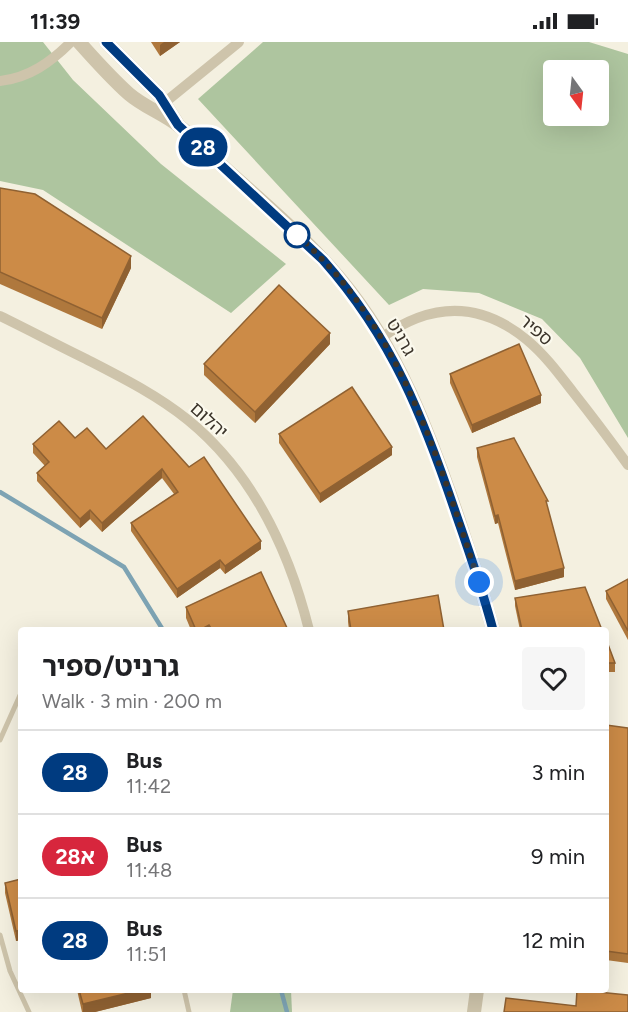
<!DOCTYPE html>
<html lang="en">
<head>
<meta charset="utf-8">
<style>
  :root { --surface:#fff; --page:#f6f6f6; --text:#202124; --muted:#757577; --line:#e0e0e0 }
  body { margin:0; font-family:Figtree,"Noto Sans Hebrew",sans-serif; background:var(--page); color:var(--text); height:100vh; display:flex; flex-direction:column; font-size:22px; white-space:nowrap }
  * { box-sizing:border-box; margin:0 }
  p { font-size:20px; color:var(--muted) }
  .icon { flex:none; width:33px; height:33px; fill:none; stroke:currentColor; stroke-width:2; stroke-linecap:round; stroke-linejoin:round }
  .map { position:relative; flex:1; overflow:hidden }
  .drawer { position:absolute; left:18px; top:585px; width:591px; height:366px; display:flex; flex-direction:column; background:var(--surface); border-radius:6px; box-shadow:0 6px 24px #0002 }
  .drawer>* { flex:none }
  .badge { padding:0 12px; border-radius:20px; font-size:21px; line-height:39px }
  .needle { width:39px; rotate:165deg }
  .fabs { position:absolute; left:543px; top:18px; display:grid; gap:12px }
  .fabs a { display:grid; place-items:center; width:66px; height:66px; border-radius:6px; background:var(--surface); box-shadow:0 6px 24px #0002; font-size:30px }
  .you { position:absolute; width:30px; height:30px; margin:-15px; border:4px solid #fff; border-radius:50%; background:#1a73e8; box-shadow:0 0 0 9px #1a73e833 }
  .map>.badge { position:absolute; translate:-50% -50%; box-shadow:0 0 0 3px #fff }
  .round { display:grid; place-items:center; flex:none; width:63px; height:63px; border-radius:6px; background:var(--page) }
  .headline { display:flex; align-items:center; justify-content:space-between; height:102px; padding:0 24px }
  h1 { font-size:28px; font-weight:700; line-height:45px }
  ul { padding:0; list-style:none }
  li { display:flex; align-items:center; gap:18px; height:84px; padding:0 24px; border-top:2px solid var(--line) }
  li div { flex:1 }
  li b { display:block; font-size:22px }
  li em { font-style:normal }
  li .badge { min-width:66px; font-weight:700; text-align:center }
  .status { display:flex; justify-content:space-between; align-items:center; height:42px; padding:0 30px; background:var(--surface); direction:ltr }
  .status svg { height:16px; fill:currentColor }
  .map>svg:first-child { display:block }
</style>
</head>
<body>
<div class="status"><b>11:39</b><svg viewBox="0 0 49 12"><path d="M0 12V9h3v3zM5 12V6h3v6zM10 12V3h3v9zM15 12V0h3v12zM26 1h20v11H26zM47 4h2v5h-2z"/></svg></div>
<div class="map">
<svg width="628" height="970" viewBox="0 0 628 970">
  <rect width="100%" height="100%" fill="#f4f0e0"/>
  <g fill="#aec59f" fill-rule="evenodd">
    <polygon points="0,0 43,0 73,38 161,122 286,222 231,271 43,148 0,139"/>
    <path d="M 263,0 L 589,0 L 628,12 L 628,396 L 580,316 L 542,277 L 479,251 L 423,247 L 389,263 L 198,57 ZM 598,28 L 598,74 L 554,74 L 554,28 Z"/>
    <polygon points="233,948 291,948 292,970 230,970"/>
  </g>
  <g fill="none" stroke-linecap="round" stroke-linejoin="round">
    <g stroke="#7da3b3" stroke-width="4.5">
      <polyline points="0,450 124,525 163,588"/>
      <polyline points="281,948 287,970"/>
    </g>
    <g stroke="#cec4ab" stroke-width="5">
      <polyline points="0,698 21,651"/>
      <polyline points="0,893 10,929 29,970"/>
      <polyline points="184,948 189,970"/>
    </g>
    <g stroke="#cec4ab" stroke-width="10">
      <path d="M 0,39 C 29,36 51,20 71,0"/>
      <polyline points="158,66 239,0"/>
      <path d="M 0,274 C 29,288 57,303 86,317 C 121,335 157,353 188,378 C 253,431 289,508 309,588"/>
      <path d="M 381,296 C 431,260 480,259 527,298 C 545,313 559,332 573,350 C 592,374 610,398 628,423"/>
    </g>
    <g stroke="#cec4ab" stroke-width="14">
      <path d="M 79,0 C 95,18 111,36 129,52 C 144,65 164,72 179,84 C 193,95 206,108 219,121 C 260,158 304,194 340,237 C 398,306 429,391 458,476 C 470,513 483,550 493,588"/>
      <polyline points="106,0 159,53 177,81"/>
      <polyline points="474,970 477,948"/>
    </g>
  </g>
  <g fill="#af783d">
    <polygon points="151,0 180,0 160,14"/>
    <polygon points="0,146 131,226 102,287 0,242"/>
    <polygon points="330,302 255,381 204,333 204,322"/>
    <polygon points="450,332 541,361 472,391 450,341"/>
    <polygon points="143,374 261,507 225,532 220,526 177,556 131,489 131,481 174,452 162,436 102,490 90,477 80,486 37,439 37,431 45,424 33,411 33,402 75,396 106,407"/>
    <polygon points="279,392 392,413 320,461 279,401"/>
    <polygon points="477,406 548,467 564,535 515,548 498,481 495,482 477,415"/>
    <polygon points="628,537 628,598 606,557 606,549"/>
    <polygon points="515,556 602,588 520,588 515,564"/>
    <polygon points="186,565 288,588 191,588 186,576"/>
    <polygon points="348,569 444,588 349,588 348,580"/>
    <polygon points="606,597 615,621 615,630 606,630"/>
    <polygon points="606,683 628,686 628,921 606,918"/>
    <polygon points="21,837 21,898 16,899 5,851 5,841"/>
    <polygon points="77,948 151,948 151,956 95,970 82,970"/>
  </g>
  <g fill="#8f6132">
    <polygon points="164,0 180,0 160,14 160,3"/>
    <polygon points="131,214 131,226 102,287 102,276"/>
    <polygon points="330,291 330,302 255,381 255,370"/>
    <polygon points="541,353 541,361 472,391 472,383"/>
    <polygon points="392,405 392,413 320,461 320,452"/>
    <polygon points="162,427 162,436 102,490 102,481"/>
    <polygon points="90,468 90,477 80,486 80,477"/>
    <polygon points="498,473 498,481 495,482 495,474"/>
    <polygon points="261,499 261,507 225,532 225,524"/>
    <polygon points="220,518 220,526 177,556 177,547"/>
    <polygon points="564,526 564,535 515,548 515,539"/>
    <polygon points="209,583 209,588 200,588"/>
    <polygon points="21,888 21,898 16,899 16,889"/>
    <polygon points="141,948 151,948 151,956 95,970 83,970 83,962"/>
  </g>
  <g fill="#cc8b47" stroke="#8f6132" stroke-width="1.5">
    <polygon points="0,146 35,152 131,214 102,276 0,230"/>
    <polygon points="279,243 330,291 255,370 204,322"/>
    <polygon points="519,302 541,353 472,383 450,332"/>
    <polygon points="352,345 392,405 320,452 279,392"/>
    <polygon points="143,374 189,425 204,415 261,499 225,524 220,518 177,547 131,481 178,450 162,427 102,481 90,468 80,477 37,431 49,420 33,402 59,379 75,396 87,386 106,407"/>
    <polygon points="514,396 548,459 546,459 564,526 515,539 498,473 495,474 477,406"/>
    <polygon points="261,530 288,588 212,588 209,583 200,588 196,588 186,565"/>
    <polygon points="628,537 628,589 606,549"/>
    <polygon points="585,545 602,588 522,588 515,556"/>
    <polygon points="438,553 444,588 351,588 348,569"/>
    <polygon points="606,597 615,621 606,621"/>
    <polygon points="606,683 628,686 628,912 606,909"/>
    <polygon points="21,837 21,888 16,889 5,841"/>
    <polygon points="79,948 141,948 83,962"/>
    <polygon points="577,948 628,953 628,970 504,970 506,956 576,964"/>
  </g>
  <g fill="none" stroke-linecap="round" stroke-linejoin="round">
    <g stroke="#fff" stroke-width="14">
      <path id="line" d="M 106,0 L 159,53 L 178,83 L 323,218 C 393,297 424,377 457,475 C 470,512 483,550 493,588"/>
    </g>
    <use href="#line" stroke="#003b80" stroke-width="9"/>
    <path stroke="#3b342a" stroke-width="6" stroke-dasharray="0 10.8" d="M 297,193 L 290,186 C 308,203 325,219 341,238 C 413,326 444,435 479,540"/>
  </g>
  <circle fill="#fff" stroke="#003b80" stroke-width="3" cx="297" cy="193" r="12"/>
  <g text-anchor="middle" stroke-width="4.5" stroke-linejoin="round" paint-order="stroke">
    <g font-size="18" fill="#3b342a" stroke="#fbf9ed">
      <text transform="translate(536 288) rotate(40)" y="6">ספיר</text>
      <text transform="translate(401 295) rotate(60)" y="6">גרניט</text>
      <text transform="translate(209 378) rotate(42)" y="6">יהלום</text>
    </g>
  </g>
</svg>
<div class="fabs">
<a><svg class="needle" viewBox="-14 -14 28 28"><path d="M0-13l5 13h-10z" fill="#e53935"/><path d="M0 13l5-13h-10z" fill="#757577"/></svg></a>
</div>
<div class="you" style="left:479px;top:540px"></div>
<b class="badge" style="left:203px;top:105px;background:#003b80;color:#fff">28</b>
<section class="drawer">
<div class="headline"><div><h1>גרניט/ספיר</h1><p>Walk · 3 min · 200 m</p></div><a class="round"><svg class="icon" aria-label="heart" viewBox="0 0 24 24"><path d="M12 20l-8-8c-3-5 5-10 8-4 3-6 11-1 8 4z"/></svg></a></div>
<ul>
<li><span class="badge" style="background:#003b80;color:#fff">28</span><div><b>Bus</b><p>11:42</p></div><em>3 min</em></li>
<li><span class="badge" style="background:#d7263d;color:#fff">28א</span><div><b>Bus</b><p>11:48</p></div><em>9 min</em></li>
<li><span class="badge" style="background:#003b80;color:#fff">28</span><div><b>Bus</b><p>11:51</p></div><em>12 min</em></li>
</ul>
</section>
</div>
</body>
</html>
